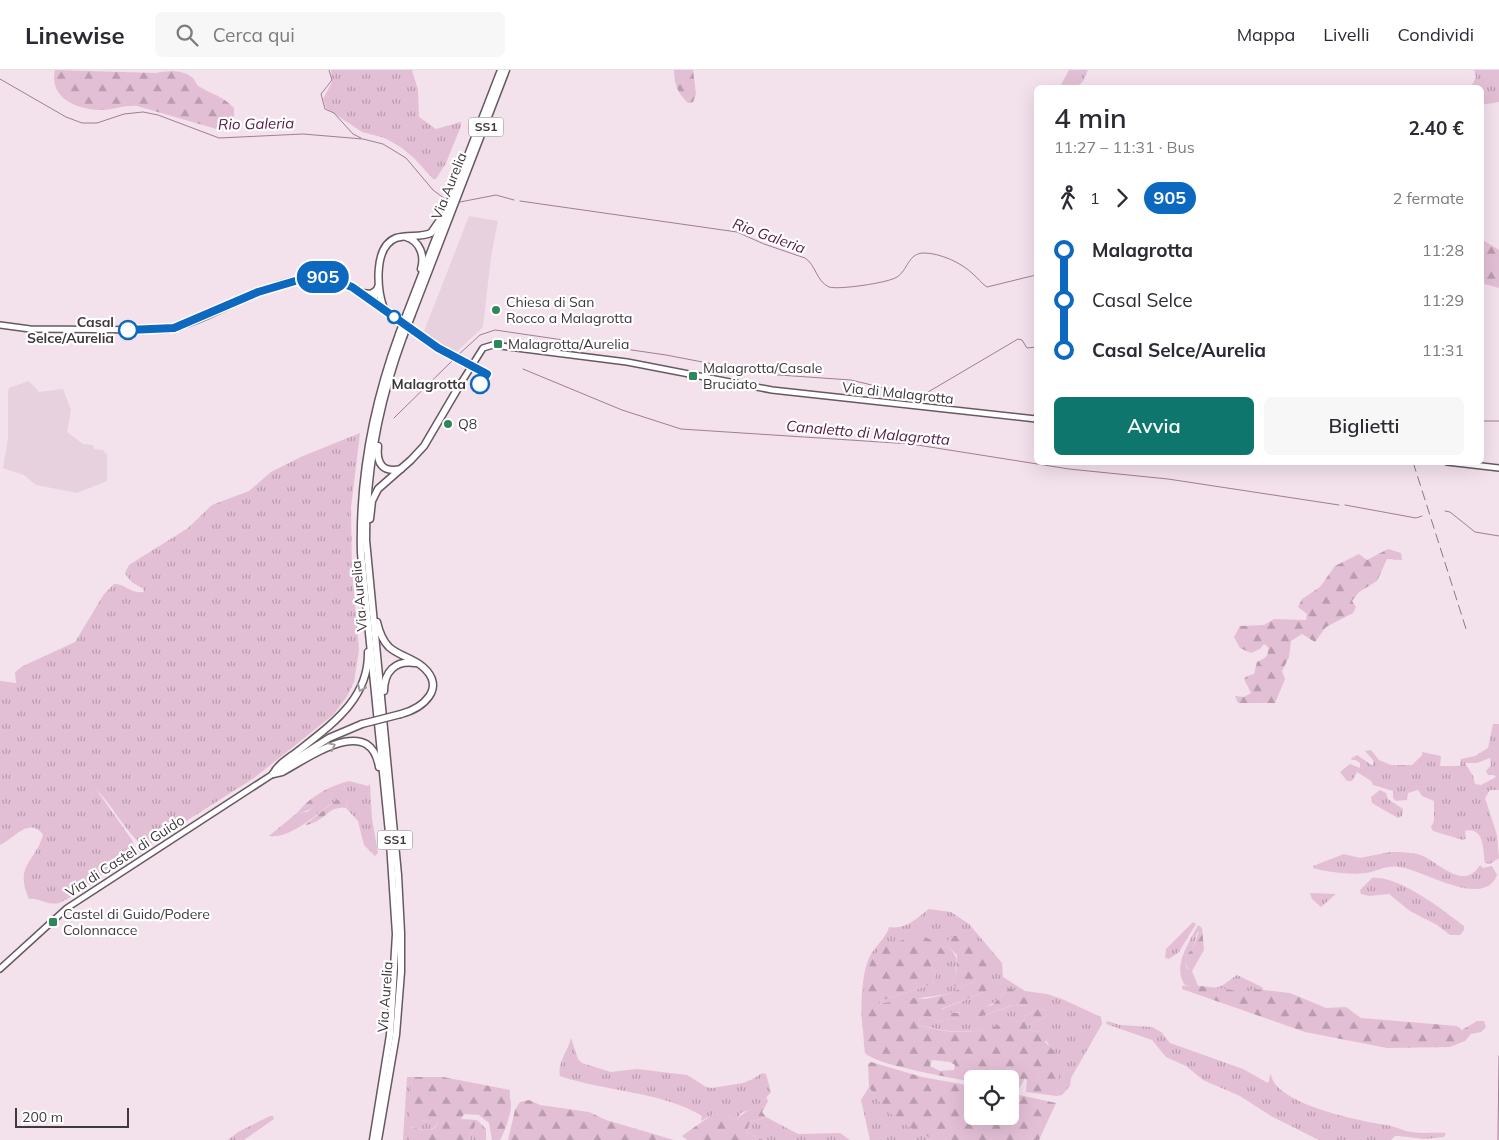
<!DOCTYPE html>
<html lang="it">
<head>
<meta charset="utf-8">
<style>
  :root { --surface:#fff; --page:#f7f7f7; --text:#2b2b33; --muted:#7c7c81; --line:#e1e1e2; --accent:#0f766e }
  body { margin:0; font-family:Mulish,sans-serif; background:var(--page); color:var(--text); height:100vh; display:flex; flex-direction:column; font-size:19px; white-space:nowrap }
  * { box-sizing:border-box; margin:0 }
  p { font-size:16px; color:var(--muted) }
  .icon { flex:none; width:28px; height:28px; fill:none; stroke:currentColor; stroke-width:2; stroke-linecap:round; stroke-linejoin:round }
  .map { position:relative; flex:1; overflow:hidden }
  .details { position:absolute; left:1034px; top:15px; width:450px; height:380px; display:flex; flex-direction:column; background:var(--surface); border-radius:8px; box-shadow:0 5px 20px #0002 }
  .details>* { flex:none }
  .badge { padding:0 10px; border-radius:16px; font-size:18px; line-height:32px }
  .tools { position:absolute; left:964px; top:1000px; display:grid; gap:10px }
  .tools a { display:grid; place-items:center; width:55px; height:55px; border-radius:8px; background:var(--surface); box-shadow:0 5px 20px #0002; font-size:25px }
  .scale { position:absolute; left:15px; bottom:12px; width:114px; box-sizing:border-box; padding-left:5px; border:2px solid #3f383c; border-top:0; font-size:14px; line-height:18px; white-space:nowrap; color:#3f383c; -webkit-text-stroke:4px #fff; paint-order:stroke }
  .map>.badge { position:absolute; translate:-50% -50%; box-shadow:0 0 0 2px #fff }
  .legs { display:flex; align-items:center; gap:8px; height:55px; padding:0 20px; font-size:16px }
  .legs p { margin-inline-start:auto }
  .overview { display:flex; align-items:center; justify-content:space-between; height:85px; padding:0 20px }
  h1 { font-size:28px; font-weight:600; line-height:38px }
  .cta { display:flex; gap:10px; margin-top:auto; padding:10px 20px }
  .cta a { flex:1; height:58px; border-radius:8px; background:var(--accent); color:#fff; font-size:20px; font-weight:600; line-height:58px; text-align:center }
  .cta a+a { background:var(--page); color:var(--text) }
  ul { padding:0 20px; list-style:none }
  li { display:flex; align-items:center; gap:18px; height:50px; font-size:19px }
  li i { display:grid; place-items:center; width:8px; height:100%; margin:0 6px; background:currentColor }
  li i::after { content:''; width:12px; height:12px; margin:-6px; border:4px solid; border-radius:50%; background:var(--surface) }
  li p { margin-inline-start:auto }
  li:first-child i { background:linear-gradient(#0000 50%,currentColor 0) }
  li:last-child i { background:linear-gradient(currentColor 50%,#0000 0) }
  header { display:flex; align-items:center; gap:30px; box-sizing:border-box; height:70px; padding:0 25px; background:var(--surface); border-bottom:1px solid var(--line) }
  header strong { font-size:24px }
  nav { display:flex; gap:28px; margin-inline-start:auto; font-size:18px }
  .search { width:350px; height:45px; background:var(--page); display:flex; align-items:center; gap:12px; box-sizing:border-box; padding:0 18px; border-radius:8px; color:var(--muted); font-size:19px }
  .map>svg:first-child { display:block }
</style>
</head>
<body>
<header>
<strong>Linewise</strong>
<div class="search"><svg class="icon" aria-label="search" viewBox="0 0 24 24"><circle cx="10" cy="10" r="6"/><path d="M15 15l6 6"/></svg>Cerca qui</div>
<nav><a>Mappa</a><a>Livelli</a><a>Condividi</a></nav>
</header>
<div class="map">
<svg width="1499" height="1070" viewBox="0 0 1499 1070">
  <defs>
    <pattern id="grass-tufts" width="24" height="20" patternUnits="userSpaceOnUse" patternTransform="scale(1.25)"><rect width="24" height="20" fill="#e3bfd5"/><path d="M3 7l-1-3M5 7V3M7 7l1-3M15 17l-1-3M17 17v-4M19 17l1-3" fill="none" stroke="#b99cae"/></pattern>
    <pattern id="forest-firs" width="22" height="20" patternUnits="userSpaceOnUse" patternTransform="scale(1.25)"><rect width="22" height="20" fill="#e3bfd5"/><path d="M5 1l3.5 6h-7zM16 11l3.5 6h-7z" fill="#b99cae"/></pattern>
  </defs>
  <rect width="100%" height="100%" fill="#f3e1ec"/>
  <g fill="#e8d1df">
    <polygon points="469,146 498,151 491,187 483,257 454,284 423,264"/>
    <polygon points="29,311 39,322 63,319 71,340 67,362 83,374 93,375 94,379 103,380 107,385 107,411 77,423 36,415 24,405 3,398 8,369 8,322 9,318"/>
  </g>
  <g fill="url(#grass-tufts)" fill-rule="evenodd">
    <polygon points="331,0 412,0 418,20 419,47 436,59 461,52 461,56 446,93 436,109 433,109 415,89 402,78 385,68 362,62 326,38 323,29 332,12"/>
    <polygon points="1069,0 1088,0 1083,11 1077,17 1060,17"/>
    <polygon points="1474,0 1499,0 1499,32 1481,35 1481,18 1471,17 1476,7"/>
    <path d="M 360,363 L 351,438 L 352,500 L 359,580 L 354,612 L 346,628 L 333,645 L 254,708 L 147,776 L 143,776 C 124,760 113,736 96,719 L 132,770 L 135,778 L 133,782 C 121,791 70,830 59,833 C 47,836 39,827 29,829 C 14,795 35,793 43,765 C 30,745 11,771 0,775 L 0,611 L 16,613 L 15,602 L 23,596 L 75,572 L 104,524 L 114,514 C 126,514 131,524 144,522 L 143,518 C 135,515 129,511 125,503 L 129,495 L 188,458 L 212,435 L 249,421 L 271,402 L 303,386 Z"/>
    <path d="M 1493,654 L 1499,654 L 1499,720 L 1490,720 L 1485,728 L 1497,765 L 1499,788 L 1490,794 L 1485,793 C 1483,782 1485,756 1465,761 L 1466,768 L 1463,770 L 1433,761 L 1431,757 L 1434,751 L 1434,731 L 1422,726 L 1418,720 L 1408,723 L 1407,730 L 1396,731 L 1393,728 L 1393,721 L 1373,715 L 1371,711 L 1357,702 L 1352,711 L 1347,711 L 1340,702 L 1350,694 L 1360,698 L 1360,693 L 1356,690 L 1351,690 L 1352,688 L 1357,685 L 1373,696 L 1373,690 L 1365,681 L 1371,680 L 1379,690 L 1391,695 L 1412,695 L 1422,685 L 1422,682 L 1441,686 L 1440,696 L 1460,696 L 1461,689 L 1475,686 L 1488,678 ZM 1490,688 L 1491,695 L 1486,701 L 1488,705 L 1494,705 L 1496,707 L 1481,715 L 1475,714 L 1473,706 L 1465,693 L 1477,693 Z"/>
    <path d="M 349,711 L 368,716 L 370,714 L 372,749 L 378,783 L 375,786 L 364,775 L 358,751 L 346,738 L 348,731 L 335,731 C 317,743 292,769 269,766 L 297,743 L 307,742 L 331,723 L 344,719 L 345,717 L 342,713 Z"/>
    <polygon points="1380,720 1386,723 1388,729 1403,739 1402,746 1398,748 1372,733 1371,727"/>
    <path d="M 1390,782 C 1400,782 1416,782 1425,787 C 1442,796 1465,820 1480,795 L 1483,798 L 1492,796 L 1497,805 C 1484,840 1422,799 1399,797 C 1387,795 1378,801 1366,803 C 1350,805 1328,802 1313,798 L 1313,796 L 1344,784 L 1360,788 Z"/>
    <path d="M 1372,808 C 1399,805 1444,841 1464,856 L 1464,860 L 1460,865 L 1450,865 L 1437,855 L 1410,841 L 1389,824 L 1369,826 L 1361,824 L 1360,820 Z"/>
    <polygon points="1310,823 1336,824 1321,837 1312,829"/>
    <path d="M 929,839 L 951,842 L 969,854 L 1002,893 L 1003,907 L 1025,921 L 1047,924 L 1062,929 L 1101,947 L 1102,954 L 1071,1008 L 1070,1016 L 1062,1025 L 1057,1026 C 1059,1010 1056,997 1051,981 C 1048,971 1045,972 1043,959 L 1036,962 L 1030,960 L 1027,956 L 1047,946 L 1045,940 L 1038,939 L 1025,946 L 1023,952 C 1008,950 996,957 981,960 C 958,964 940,960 918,955 L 919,950 L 924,946 L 939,951 L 957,948 L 976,948 L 1014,935 L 1028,936 L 1028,929 L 1004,923 C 989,942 964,943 941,943 L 940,940 L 987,921 L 977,910 L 949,924 L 877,934 L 880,931 L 932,914 L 936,905 L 929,891 L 937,873 L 865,930 L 863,961 C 860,941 861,903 870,886 C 875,876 887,867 889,857 C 906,860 917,848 929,839 ZM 957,865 L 974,882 L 950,914 L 956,905 C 954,889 962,890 947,876 Z"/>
    <polygon points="1193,852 1196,854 1179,882 1169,889 1165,888 1166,879"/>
    <path d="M 1198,855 L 1202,858 L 1197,863 L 1193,879 L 1187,884 L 1185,892 L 1187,899 L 1192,901 L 1198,916 L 1185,915 C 1172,896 1189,873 1198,855 Z"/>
    <polygon points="1237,905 1262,917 1264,921 1255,919 1243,924 1212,919 1223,915"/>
    <path d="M 1107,951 L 1120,955 L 1152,957 L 1161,962 L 1170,973 L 1243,999 L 1268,1013 L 1271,1004 C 1274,1034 1360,1051 1386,1055 C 1395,1056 1403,1061 1411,1062 C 1423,1064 1435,1062 1446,1063 L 1444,1067 L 1424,1069 L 1399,1066 L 1395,1066 L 1391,1070 L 1319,1070 L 1271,1046 L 1240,1026 L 1203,1010 L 1186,996 L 1166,987 L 1152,970 L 1106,954 Z"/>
    <path d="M 571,968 L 578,989 L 582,993 L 611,1002 L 637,999 L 687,1005 L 706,1017 L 712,1018 L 743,1013 L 753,1009 L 762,1003 L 766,1004 L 771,1022 L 759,1036 L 741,1043 L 736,1051 C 718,1038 720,1041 701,1051 L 702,1046 C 664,1022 603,1021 560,1006 C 557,993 568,981 571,968 Z"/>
    <path d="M 407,1007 L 412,1007 L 411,1022 L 423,1051 L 438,1052 C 433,1065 420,1058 410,1057 L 409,1070 L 403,1070 Z"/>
    <polygon points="869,1017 876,1028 935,1070 870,1070 861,1030"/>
    <polygon points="270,1046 273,1046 274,1049 244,1070 228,1070 238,1062"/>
    <polygon points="766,1047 798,1064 840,1063 850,1070 763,1070 746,1062 750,1052"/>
    <polygon points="477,1050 486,1059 486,1070 469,1070"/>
  </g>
  <g fill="url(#forest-firs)" fill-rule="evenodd">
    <path d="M 55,0 L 156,3 C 167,0 185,0 193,8 C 196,12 196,15 200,17 C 215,26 221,25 234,38 L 234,51 L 220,60 L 137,36 C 125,35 116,39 105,40 C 81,41 48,30 55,0 Z"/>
    <path d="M 674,0 L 693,0 L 696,24 L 693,32 L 688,33 C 678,24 674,14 674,0 Z"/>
    <polygon points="1481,169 1499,180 1499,218 1481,213"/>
    <path d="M 1388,479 L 1401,483 L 1402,490 L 1387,489 L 1377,511 L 1359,522 L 1352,531 L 1356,537 L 1353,543 L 1326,557 L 1315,572 L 1302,564 L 1291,571 L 1289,587 L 1282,601 L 1285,609 L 1275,633 L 1238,633 L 1235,626 L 1244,627 L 1251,623 L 1244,609 L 1247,606 L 1254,604 L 1257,592 C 1265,588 1269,587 1268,577 L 1264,574 L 1260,579 L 1251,583 L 1240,578 L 1234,567 L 1240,556 L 1264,555 L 1274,549 L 1306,550 L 1307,544 L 1298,537 L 1302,529 L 1320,517 L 1335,496 L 1359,484 L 1367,490 Z"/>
    <path d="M 342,713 L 345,717 L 344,719 C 325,725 314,742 297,743 C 309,728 324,719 342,713 Z"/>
    <path d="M 341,729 L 348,731 L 346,738 C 327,735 326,752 305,755 L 335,731 Z"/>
    <polygon points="1200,858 1202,858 1204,880 1192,901 1189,901 1185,892 1187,884 1193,879"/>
    <path d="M 919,864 L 937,873 L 945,883 L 942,890 L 933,886 L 929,891 L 936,905 L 932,914 L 880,931 L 878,934 L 914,928 L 925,929 L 949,924 L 977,910 L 987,908 L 992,916 L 987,921 L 941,939 L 941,942 L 958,943 L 992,935 L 1010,918 L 1019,922 L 1021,927 L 1033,928 L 1034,931 L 1028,936 L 1013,935 L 976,948 L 957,948 L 939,951 L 924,946 L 919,950 L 918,955 C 940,961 962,965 985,959 C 998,956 1009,950 1023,952 L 1025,946 L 1038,939 L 1045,940 L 1047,946 L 1027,956 L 1030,960 L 1036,962 L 1043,959 L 1049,959 L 1050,964 L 1045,972 L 1061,988 L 1057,1026 L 1026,1022 L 1027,1011 L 1025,1008 L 1019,1019 L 1011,1019 L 1010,1009 L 972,1009 L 972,1012 C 951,1007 878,996 865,983 C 862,959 858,893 882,878 C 893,872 908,869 919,864 ZM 932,990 L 950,992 L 955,995 L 954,1000 L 940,1001 L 930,996 Z"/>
    <path d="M 958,865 C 963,872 987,891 988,894 C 983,906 963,921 950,914 L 956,905 L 957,885 L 947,876 L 947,872 L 950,867 Z"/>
    <path d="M 1192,915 C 1205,917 1234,918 1243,924 L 1255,919 L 1290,923 L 1326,938 L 1346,937 L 1361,948 L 1457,956 L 1462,960 L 1477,951 L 1484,951 L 1486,957 L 1481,962 L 1471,964 L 1465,971 L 1450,977 L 1387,978 L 1305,962 L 1182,919 L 1182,916 Z"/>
    <polygon points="871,992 922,1007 972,1016 972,1046 1010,1046 1010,1023 1056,1033 1039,1070 935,1070 909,1057 893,1046 876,1028 869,1017 868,994"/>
    <path d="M 412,1007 L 443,1007 L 510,1020 C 509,1026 511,1030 511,1036 C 511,1043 505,1062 500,1070 L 492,1070 L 489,1053 L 479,1045 L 464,1044 L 461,1049 L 477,1050 L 469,1070 L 409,1070 L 409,1057 C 420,1058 433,1065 438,1053 L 409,1048 Z"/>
    <path d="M 766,1027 L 768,1031 L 762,1042 L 766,1047 L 750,1052 L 746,1062 L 763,1070 L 687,1070 L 682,1066 L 716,1042 L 723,1042 L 736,1051 C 744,1039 757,1039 766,1027 Z"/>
    <polygon points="529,1030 540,1035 589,1042 606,1050 674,1070 508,1070 515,1040 520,1032"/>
  </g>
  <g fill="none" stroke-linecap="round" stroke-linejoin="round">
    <g stroke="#a27d94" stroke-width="1">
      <polyline points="329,0 332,10 321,24 325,39 334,43 353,64 361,68"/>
      <polyline points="0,9 66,47 82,53 97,53 124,44 143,42 158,45 219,68 303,64 363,69 383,74 406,88 433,120 445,129"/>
      <path d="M 520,131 L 737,162 L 764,174 L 805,188 C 816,195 816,211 829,217 C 838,220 888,213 897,207 C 908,200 908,183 924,183 C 940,183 962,193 973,204 C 978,208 981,213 987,217 L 1036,205"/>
      <polyline points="460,132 496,125 514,130"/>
      <polyline points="457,286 480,265 495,260 666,285 765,304 851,310 917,326 923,325 1018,269 1022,270 1027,278 1036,277"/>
      <polyline points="523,299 622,340 681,359 911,374 1069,399 1168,409 1339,435"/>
      <polyline points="394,348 453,290"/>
      <polyline points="1481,351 1499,351"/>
      <polyline points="1345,435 1416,448 1422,446"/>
      <polyline points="1445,441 1450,442 1475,462 1499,466"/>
      <polyline points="1498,1070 1499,986"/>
    </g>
    <g stroke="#675962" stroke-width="8">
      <g id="secondary">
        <path d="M 0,255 L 30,259 L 165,260 C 224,250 291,184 352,217 L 438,278 L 472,295"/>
        <polyline points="461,313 483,278 493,275 627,292 772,320 1036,349"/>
        <polyline points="1447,392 1499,398"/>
        <polyline points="0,899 67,838 273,704"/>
      </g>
    </g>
    <g stroke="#675962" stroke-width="9">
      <g id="highway">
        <path d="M 406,167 C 420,171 425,186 421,199"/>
        <polyline points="362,223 371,224 377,220"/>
        <polyline points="373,231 378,217"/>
        <path d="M 384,239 C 377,220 373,177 396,168 C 408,164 420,168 431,163 L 440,150"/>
        <polyline points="407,243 501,0"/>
        <polyline points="412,244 506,0"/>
        <path d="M 378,376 C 376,394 383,403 401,399"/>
        <polyline points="370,449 372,431 378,419 411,390 424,376 461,313"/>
        <path d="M 377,552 C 379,561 382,570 389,577 C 399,586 413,588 423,597 C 447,618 423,638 401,644"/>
        <path d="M 384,621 C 384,602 395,590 415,593"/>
        <polyline points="282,698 329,668 362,654"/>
        <path d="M 273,704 C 278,694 289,688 298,681 C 332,654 369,629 368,582"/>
        <path d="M 273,704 L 282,702 C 307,689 370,642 379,697"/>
        <path d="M 373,1070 L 390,965 L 396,864 L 390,773 L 361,483 C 359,408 373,335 399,264"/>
        <path d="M 378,1070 L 396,965 L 401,902 L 401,863 L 398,805 L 366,470 C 366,401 379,332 403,267"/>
      </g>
    </g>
    <use href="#secondary" stroke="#fff" stroke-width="5"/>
    <use href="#highway" stroke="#fff" stroke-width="6"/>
    <polyline stroke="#877c82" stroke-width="1" stroke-dasharray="10 5" stroke-linecap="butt" points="1413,392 1467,562"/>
    <g stroke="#675962" stroke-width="9" stroke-linecap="butt">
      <g id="highway-bridge">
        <polyline points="399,264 407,243"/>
        <polyline points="403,267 412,244"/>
        <polyline points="362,654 401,644"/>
      </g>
    </g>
    <use href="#highway-bridge" stroke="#fff" stroke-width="6"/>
  </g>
  <defs><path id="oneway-chevron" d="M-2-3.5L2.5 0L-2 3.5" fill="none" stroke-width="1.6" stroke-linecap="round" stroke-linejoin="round" transform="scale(1.25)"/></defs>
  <g stroke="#9f9c9e">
    <use href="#oneway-chevron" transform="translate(361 618) rotate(115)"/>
    <use href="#oneway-chevron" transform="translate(332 676) rotate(-26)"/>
  </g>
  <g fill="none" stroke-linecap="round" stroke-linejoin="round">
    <g stroke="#fff" stroke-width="11">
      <polyline id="line-1" points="128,260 174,258 258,222 302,209 326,207 352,217 438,278 487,304 480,314"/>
    </g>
    <use href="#line-1" stroke="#0c69bf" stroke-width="8"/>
  </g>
  <g fill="#2e865b" stroke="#fff" stroke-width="2">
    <circle cx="496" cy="240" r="5"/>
    <rect x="493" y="269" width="10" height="10" rx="2.5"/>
    <rect x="688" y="301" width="10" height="10" rx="2.5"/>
    <circle cx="448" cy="354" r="5"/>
    <rect x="48" y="847" width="10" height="10" rx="2.5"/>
  </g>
  <g fill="#fff" stroke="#0c69bf" stroke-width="2.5">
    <circle cx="394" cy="247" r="6"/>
    <circle cx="128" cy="260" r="9"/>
    <circle cx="480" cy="314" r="9"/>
  </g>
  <g text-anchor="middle" stroke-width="4.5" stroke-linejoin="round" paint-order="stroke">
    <g fill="#fff" stroke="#797476" stroke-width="1">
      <rect x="468.5" y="47.5" width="35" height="19" rx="4"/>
      <rect x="377.5" y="760.5" width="35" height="19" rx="4"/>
    </g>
    <g font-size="12" font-weight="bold" fill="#3f383c">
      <text x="486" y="61">SS1</text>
      <text x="395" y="774">SS1</text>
    </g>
    <g font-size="14" fill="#3f383c" stroke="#fff">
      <text transform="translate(449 116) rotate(-68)" y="5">Via Aurelia</text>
      <text transform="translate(898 323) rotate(6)" y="5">Via di Malagrotta</text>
      <text transform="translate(359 526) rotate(-95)" y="5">Via Aurelia</text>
      <text transform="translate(125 786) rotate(-33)" y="5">Via di Castel di Guido</text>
      <text transform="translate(385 927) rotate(-86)" y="5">Via Aurelia</text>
    </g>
    <g font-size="14" fill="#3f383c" stroke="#fff" text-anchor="start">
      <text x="506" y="237">Chiesa di San<tspan x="506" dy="16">Rocco a Malagrotta</tspan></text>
      <text x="508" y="279">Malagrotta/Aurelia</text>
      <text x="703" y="303">Malagrotta/Casale<tspan x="703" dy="16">Bruciato</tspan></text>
      <text x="458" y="359">Q8</text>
      <text x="63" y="849">Castel di Guido/Podere<tspan x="63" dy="16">Colonnacce</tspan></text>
    </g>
    <g font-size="14" font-weight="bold" fill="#3f383c" stroke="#fff" text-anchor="end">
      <text x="114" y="257">Casal<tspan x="114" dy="16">Selce/Aurelia</tspan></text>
      <text x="466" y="319">Malagrotta</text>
    </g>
    <g font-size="15" font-style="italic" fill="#541944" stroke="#fff">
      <text transform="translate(256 54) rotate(-1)" y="5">Rio Galeria</text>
      <text transform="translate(769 166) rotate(20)" y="5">Rio Galeria</text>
      <text transform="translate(868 363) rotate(5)" y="5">Canaletto di Malagrotta</text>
    </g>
  </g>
</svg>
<div class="tools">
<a><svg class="icon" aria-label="locate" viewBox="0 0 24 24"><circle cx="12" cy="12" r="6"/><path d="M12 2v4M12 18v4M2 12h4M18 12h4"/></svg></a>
</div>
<div class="scale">200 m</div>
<b class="badge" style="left:323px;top:207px;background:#0c69bf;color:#fff">905</b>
<section class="details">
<div class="overview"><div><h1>4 min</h1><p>11:27 – 11:31 · Bus</p></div><b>2.40 €</b></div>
<div class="legs"><svg class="icon" aria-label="walk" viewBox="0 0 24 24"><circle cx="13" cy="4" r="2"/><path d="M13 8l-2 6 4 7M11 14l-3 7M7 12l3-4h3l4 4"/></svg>1<svg class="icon" aria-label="forward" viewBox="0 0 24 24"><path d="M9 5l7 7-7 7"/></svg><b class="badge" style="background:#0c69bf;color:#fff">905</b><p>2 fermate</p></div>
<ul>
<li><i style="color:#0c69bf"></i><b>Malagrotta</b><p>11:28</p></li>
<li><i style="color:#0c69bf"></i><span>Casal Selce</span><p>11:29</p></li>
<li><i style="color:#0c69bf"></i><b>Casal Selce/Aurelia</b><p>11:31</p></li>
</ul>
<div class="cta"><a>Avvia</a><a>Biglietti</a></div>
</section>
</div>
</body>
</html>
